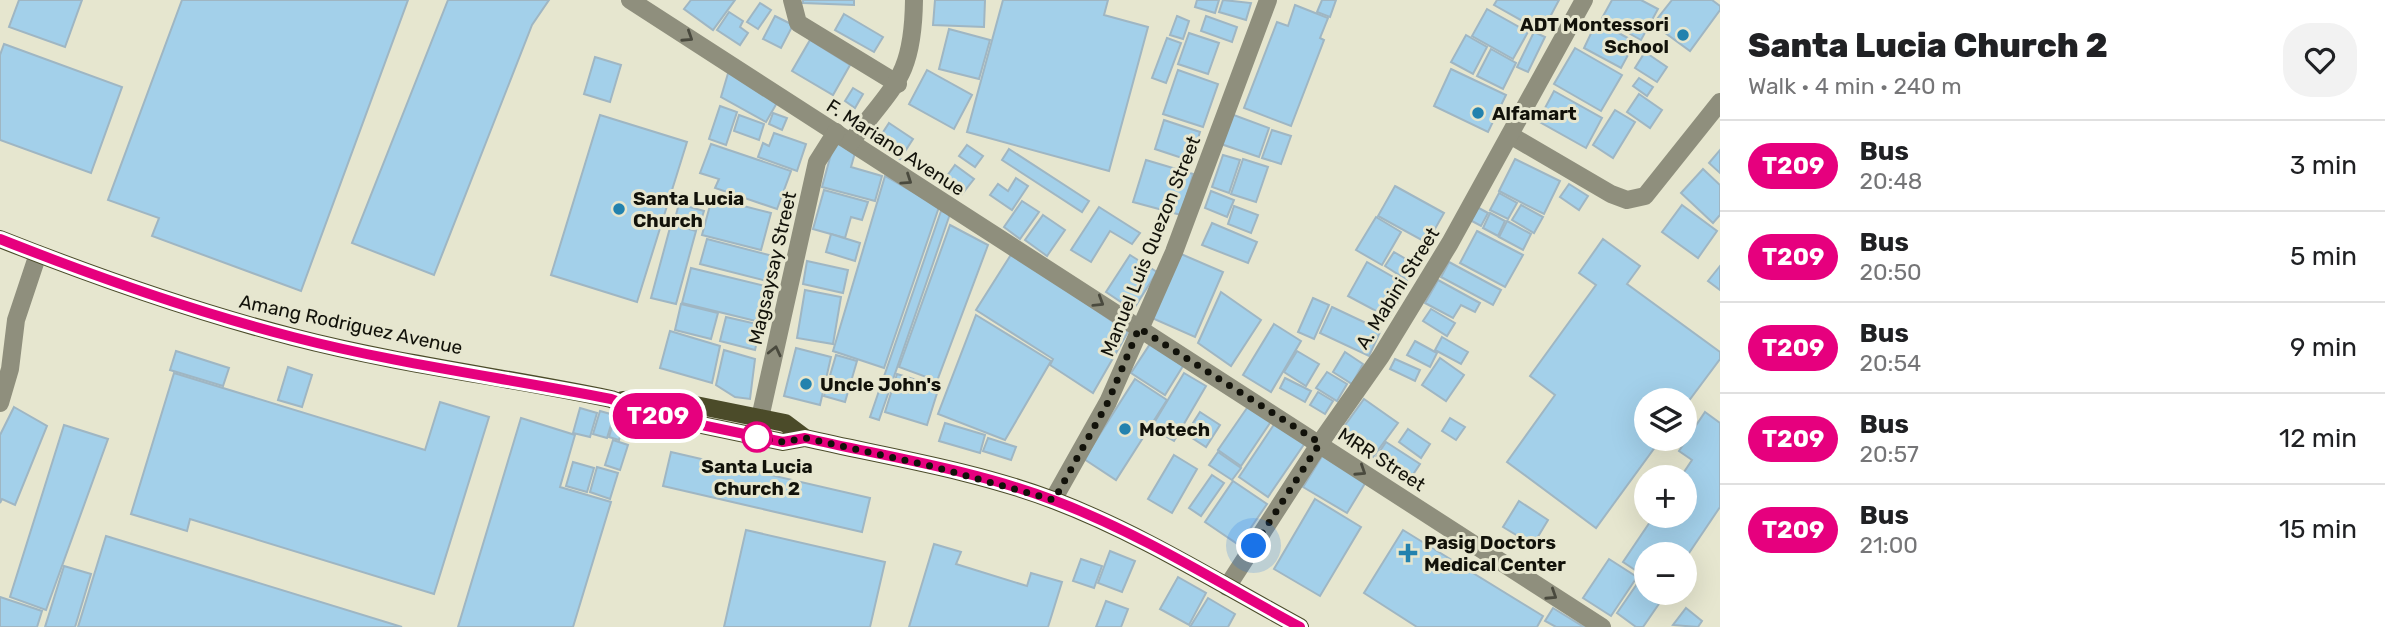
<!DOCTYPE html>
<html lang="en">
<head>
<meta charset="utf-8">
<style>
  :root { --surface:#fff; --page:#f2f2f2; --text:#202124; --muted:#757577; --line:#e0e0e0 }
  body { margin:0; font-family:Rubik,sans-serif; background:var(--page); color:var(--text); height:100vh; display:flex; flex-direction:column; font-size:26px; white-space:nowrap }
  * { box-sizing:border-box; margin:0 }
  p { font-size:23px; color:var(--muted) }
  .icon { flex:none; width:38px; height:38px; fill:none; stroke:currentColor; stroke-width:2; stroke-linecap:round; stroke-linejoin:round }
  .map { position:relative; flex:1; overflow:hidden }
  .sheet { display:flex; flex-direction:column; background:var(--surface); width:665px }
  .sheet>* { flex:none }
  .badge { padding:0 14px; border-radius:23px; font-size:24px; line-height:46px }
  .controls { position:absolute; left:1634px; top:388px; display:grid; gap:14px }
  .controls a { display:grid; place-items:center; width:63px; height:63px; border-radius:50%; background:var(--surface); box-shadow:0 7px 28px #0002; font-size:35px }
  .you { position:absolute; width:35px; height:35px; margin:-18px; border:5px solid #fff; border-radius:50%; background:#1a73e8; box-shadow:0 0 0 10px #1a73e833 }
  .map>.badge { position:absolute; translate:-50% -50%; box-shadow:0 0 0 4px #fff }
  .round { display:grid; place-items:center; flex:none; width:74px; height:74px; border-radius:28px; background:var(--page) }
  .headline { display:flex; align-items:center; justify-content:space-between; height:119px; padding:0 28px }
  h1 { font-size:33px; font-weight:800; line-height:52px }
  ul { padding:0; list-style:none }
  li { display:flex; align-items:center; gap:21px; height:91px; padding:0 28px; border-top:2px solid var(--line) }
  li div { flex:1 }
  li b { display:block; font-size:26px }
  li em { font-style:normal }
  li .badge { min-width:77px; font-weight:700; text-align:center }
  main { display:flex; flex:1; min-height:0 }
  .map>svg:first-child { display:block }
</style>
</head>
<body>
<main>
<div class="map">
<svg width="1720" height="627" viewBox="0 0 1720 627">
  <rect width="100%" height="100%" fill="#e6e6cf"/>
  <g fill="#a3d0ea" stroke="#9fb6c3" stroke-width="2">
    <polygon points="19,0 82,0 65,47 9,27"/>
    <polygon points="182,0 408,0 301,291 152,236 159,218 108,200"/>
    <polygon points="448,0 549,0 532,25 434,275 352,243"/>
    <polygon points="691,0 735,0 713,30 684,9"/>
    <polygon points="803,0 854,0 854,5 803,3"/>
    <polygon points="935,0 985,0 984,27 933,25"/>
    <polygon points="1003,0 1108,0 1104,15 1148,27 1109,171 967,132"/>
    <polygon points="1197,0 1219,0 1215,13 1195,7"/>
    <polygon points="1223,0 1251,3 1246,20 1219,12"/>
    <polygon points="1322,0 1336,0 1330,17 1317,12"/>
    <polygon points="1497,0 1559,0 1542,32 1494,5"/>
    <polygon points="1612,0 1641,0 1658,9 1641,40 1602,18"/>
    <polygon points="1672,0 1712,0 1720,6 1720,10 1690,51 1653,24"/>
    <polygon points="760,3 771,10 758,29 747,22"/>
    <polygon points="1295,5 1328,18 1320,38 1324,40 1291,126 1244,108 1277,22 1288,26"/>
    <polygon points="1487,9 1528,32 1513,59 1472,36"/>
    <polygon points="729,12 743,21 740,27 748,33 740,45 717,30"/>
    <polygon points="844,14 883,37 874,52 835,30"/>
    <polygon points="775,16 793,25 781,48 763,39"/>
    <polygon points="1177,16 1189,21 1183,39 1170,35"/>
    <polygon points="1206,16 1237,27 1232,42 1201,31"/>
    <polygon points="1597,21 1635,42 1621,68 1584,48"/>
    <polygon points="949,29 990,40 979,79 939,69"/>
    <polygon points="1534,32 1545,37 1528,72 1517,67"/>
    <polygon points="1189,33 1219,43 1208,74 1178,64"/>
    <polygon points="1466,35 1487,47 1473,74 1451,62"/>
    <polygon points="1167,38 1181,43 1166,83 1152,78"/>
    <polygon points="810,40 850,65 833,95 792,71"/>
    <polygon points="4,44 122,87 91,173 0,140 0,55"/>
    <polygon points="1575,48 1622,75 1601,111 1554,84"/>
    <polygon points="1491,49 1516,63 1503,89 1477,76"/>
    <polygon points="1645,52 1667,67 1657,82 1635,68"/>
    <polygon points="595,57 621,65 610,102 584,94"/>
    <polygon points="1451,69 1506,95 1488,132 1434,106"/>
    <polygon points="729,70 778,101 766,122 721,97"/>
    <polygon points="927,70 972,95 954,129 909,104"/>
    <polygon points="1178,70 1218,84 1203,127 1163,114"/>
    <polygon points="1639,78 1653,87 1647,96 1633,86"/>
    <polygon points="853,88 863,94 855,108 845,101"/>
    <polygon points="1554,91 1602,118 1586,148 1538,121"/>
    <polygon points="1639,94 1662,110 1650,128 1627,112"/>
    <polygon points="720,106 737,112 726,145 709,139"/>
    <polygon points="1615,110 1635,122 1613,158 1593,145"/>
    <polygon points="773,113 787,118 782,130 769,124"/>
    <polygon points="1231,114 1269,128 1259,157 1221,144"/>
    <polygon points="600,115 687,142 637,302 551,275"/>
    <polygon points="739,115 764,124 759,140 734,131"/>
    <polygon points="1164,120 1200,132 1191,161 1155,149"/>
    <polygon points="889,123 913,139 900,159 876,143"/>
    <polygon points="1272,130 1291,136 1281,164 1262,158"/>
    <polygon points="774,133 806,144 797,171 758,157 763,143 769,146"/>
    <polygon points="834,143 856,149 851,167 882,176 875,201 822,187"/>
    <polygon points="711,144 791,171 777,209 715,188 719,179 700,173"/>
    <polygon points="967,145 983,156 975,167 959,156"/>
    <polygon points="1009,149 1089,201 1082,212 1002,160"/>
    <polygon points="1720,150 1720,173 1709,163"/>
    <polygon points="1223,155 1240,160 1229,193 1212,187"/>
    <polygon points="1243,159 1268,167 1256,202 1231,194"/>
    <polygon points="1515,159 1560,181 1544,214 1499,191"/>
    <polygon points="1146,160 1193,174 1181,215 1133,202"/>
    <polygon points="955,165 974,179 962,194 944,180"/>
    <polygon points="1703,169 1720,185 1720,215 1713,223 1681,193"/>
    <polygon points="885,176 939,207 884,368 833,351"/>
    <polygon points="1016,178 1028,186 1012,210 990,195 998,184 1008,191"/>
    <polygon points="1569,184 1588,196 1579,210 1560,197"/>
    <polygon points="1395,186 1444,213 1427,243 1378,216"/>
    <polygon points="824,190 868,202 862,220 851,217 845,238 813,229"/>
    <polygon points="1211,191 1234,200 1227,217 1205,208"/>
    <polygon points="1499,193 1517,203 1508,219 1490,210"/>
    <polygon points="712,198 771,213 761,250 702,235"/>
    <polygon points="1022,201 1039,212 1020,239 1004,227"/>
    <polygon points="679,204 704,211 698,229 674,222"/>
    <polygon points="1521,205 1543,217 1534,233 1512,220"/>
    <polygon points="1682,205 1717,231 1698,258 1662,232"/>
    <polygon points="1234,206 1258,215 1251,233 1228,224"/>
    <polygon points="1099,207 1140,233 1132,244 1110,231 1091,262 1071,250"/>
    <polygon points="1477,207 1488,213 1481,226 1470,220"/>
    <polygon points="941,211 950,214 879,420 870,417"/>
    <polygon points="1490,213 1505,221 1498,236 1483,228"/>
    <polygon points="1043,215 1065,230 1047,256 1025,240"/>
    <polygon points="1376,217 1401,232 1382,265 1356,250"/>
    <polygon points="1507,221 1531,234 1523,250 1499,237"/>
    <polygon points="1212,223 1257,242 1248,263 1202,245"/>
    <polygon points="671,224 696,231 676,304 651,298"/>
    <polygon points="950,225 988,245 937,381 899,367"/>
    <polygon points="1477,231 1523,255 1505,287 1460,263"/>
    <polygon points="831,234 860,243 855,261 826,252"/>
    <polygon points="707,239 773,256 767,281 700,264"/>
    <polygon points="1603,239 1640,266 1627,284 1720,352 1720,359 1685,406 1685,401 1647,401 1647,439 1661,439 1596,528 1507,462 1555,395 1530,376 1596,285 1579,273"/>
    <polygon points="1394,252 1416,265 1407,280 1385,266"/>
    <polygon points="1012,253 1128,332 1093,393 1050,365 1053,359 976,310"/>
    <polygon points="1181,254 1223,272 1195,337 1152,318"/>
    <polygon points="1130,255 1157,272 1133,310 1106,292"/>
    <polygon points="807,261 848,270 843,293 803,284"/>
    <polygon points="1367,262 1407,285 1389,318 1348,296"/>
    <polygon points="1449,262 1501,290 1493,305 1441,277"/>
    <polygon points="1720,266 1720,290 1708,281"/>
    <polygon points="691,268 769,287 760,322 682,303"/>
    <polygon points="1438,280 1480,303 1475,312 1461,305 1453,318 1425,303"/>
    <polygon points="805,290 841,297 833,344 797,338"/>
    <polygon points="1221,292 1261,320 1231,366 1198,343"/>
    <polygon points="1313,298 1329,305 1314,339 1298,332"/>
    <polygon points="681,304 718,313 711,339 675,330"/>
    <polygon points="1332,307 1381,330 1369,356 1320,333"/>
    <polygon points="1431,309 1455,323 1447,336 1423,321"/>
    <polygon points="976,315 1051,361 1005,440 938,414"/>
    <polygon points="726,317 761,325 755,350 720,341"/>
    <polygon points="1274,324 1301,341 1271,392 1243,375"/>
    <polygon points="670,331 720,346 712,383 660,368"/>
    <polygon points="1442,337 1468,352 1461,364 1435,350"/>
    <polygon points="1415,341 1437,353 1430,367 1407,355"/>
    <polygon points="1150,344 1183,366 1165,395 1131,373"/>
    <polygon points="796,348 831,357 820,405 784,396"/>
    <polygon points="724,350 755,359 750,399 735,397 716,385"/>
    <polygon points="176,351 229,368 223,386 170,370"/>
    <polygon points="1297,351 1319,364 1306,386 1284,372"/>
    <polygon points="1345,352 1363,364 1352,384 1333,372"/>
    <polygon points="836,355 857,361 845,402 824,396"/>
    <polygon points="1440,358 1464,375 1446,401 1422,385"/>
    <polygon points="1395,359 1420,370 1415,381 1390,369"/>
    <polygon points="288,367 312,375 302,407 278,400"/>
    <polygon points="1327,372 1347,384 1337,401 1316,388"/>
    <polygon points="174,373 425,450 440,402 489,417 434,594 190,519 187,531 131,514"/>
    <polygon points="1184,373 1206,386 1174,441 1151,428"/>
    <polygon points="897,374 939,387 927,425 885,412"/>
    <polygon points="1285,378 1311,391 1305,402 1280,388"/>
    <polygon points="1135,379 1167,400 1116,480 1084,459"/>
    <polygon points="1318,392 1333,401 1325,414 1310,405"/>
    <polygon points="1364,399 1398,423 1373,457 1340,432"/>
    <polygon points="1249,405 1272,420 1241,466 1218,450"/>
    <polygon points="14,407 47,426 15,505 2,499 0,503 0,435"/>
    <polygon points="580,408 597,413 590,437 573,433"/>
    <polygon points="600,411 614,415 607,438 593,434"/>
    <polygon points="1200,412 1220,425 1206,447 1186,434"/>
    <polygon points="1705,412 1720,423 1720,507 1685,559 1685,555 1647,555 1647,578 1623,562 1654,516 1685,516 1685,478 1680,478 1692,460 1679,451"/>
    <polygon points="615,416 625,418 619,440 609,437"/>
    <polygon points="521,418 575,435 560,487 611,502 573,627 458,627"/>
    <polygon points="1450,418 1465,427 1456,440 1442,431"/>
    <polygon points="1277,420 1307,440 1268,497 1239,477"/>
    <polygon points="945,423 985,435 980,453 939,441"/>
    <polygon points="64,425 108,439 46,610 10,597"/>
    <polygon points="1408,429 1430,444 1421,458 1399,442"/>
    <polygon points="988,438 1016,447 1011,460 983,451"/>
    <polygon points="613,440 628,445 620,470 605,465"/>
    <polygon points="1386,442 1420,464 1410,479 1376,457"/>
    <polygon points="671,452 870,498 862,532 663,486"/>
    <polygon points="1218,452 1241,468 1232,480 1209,465"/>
    <polygon points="1324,453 1367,480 1347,513 1303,487"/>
    <polygon points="1174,455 1197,469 1172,513 1148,499"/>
    <polygon points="573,462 594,468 587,492 566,486"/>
    <polygon points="597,467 618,473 610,499 590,492"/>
    <polygon points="1212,475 1224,483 1201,516 1189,508"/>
    <polygon points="1233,481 1267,504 1239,545 1205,522"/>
    <polygon points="1315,499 1361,527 1320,596 1274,569"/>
    <polygon points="1519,501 1548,520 1533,545 1503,527"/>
    <polygon points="746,530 885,562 870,627 724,627"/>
    <polygon points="1403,530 1543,616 1537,627 1417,627 1364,593"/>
    <polygon points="106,536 402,627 78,627"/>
    <polygon points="934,544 961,552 956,564 1027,586 1031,573 1062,582 1048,627 909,627"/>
    <polygon points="1110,551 1135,561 1122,592 1098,583"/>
    <polygon points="1081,559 1102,566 1094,588 1073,581"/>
    <polygon points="1609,559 1637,577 1611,616 1583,598"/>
    <polygon points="64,566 91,574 75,627 45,627"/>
    <polygon points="1178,577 1206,593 1189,625 1160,609"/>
    <polygon points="1639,581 1647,586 1647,593 1657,593 1663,598 1643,627 1636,627 1617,613"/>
    <polygon points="0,597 42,611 37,627 0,627"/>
    <polygon points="1208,598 1235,614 1228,627 1190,627"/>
    <polygon points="1106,601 1128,609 1121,627 1096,627"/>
    <polygon points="1553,608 1584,627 1556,627 1545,621"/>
    <polygon points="1686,608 1702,621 1698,627 1673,625"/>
  </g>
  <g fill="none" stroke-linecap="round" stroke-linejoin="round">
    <g stroke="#8f8f7d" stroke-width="18">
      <polyline points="630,0 1602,627"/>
      <polyline points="792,0 798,23 898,84"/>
      <polyline points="1510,135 1611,194 1627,200 1645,196 1720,102"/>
      <path d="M 851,142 C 894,84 913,78 914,0"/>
      <polyline points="0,403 10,369 16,320 38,254"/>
      <polyline points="760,418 817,162 836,132"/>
      <polyline points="1053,500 1108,402 1174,252 1268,0"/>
      <polyline points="1227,587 1320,443 1381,356 1450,243 1584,0"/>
    </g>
    <g stroke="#4b4b29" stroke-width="18">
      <path d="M 0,239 C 96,277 192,311 293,337 C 397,364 506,377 611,399 L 654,415 L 783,442 L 805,438"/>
      <path d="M 623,400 L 661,398 L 760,418 L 785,423 L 805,438 C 888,457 974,470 1053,500 C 1140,533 1219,583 1300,627"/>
    </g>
  </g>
  <defs><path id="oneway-chevron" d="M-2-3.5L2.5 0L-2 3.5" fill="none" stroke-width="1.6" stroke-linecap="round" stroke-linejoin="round" transform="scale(1.75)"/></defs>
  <g stroke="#4a4a3e">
    <use href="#oneway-chevron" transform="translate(688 37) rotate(33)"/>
    <use href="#oneway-chevron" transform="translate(907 180) rotate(34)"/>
    <use href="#oneway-chevron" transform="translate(1099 302) rotate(32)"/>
    <use href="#oneway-chevron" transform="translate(775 351) rotate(-77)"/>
    <use href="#oneway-chevron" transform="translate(1361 471) rotate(33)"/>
    <use href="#oneway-chevron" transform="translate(1552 595) rotate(33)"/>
  </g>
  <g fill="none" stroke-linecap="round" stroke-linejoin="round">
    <g stroke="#fff" stroke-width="16">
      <path id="line" d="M 0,239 C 96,277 192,311 293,337 C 397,364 506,378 611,399 L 654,415 L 783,442 L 805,438 C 888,457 974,470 1053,500 C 1140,533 1219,583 1300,627"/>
    </g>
    <use href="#line" stroke="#e6007e" stroke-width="10"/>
    <polyline stroke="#12120a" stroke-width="7" stroke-dasharray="0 12.6" points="757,437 783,442 805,438 931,466 1054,500 1108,402 1139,328 1320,443 1254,546"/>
  </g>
  <g fill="#2382ae" stroke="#e6e6cf" stroke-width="2.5">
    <circle cx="1683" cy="35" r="7"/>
    <circle cx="1478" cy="113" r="7"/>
    <circle cx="619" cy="209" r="7"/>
    <circle cx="806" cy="384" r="7"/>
    <circle cx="1125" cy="429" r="7"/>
    <path d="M1404.5 542.5h7v7h7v7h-7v7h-7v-7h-7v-7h7z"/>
  </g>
  <circle fill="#fff" stroke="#e6007e" stroke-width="3.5" cx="757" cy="437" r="14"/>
  <g text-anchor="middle" stroke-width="6" stroke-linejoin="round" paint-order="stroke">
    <g font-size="19" font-weight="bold" fill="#12120a" stroke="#e6e6cf" text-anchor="start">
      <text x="1669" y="31" text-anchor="end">ADT Montessori<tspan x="1669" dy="22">School</tspan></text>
      <text x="1492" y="120">Alfamart</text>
      <text x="633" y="205">Santa Lucia<tspan x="633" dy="22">Church</tspan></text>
      <text x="820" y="391">Uncle John's</text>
      <text x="1139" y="436">Motech</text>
      <text x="1424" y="549">Pasig Doctors<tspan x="1424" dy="22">Medical Center</tspan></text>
    </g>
    <g font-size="19" fill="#12120a" stroke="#e6e6cf">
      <text transform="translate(896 147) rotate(33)" y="7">F. Mariano Avenue</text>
      <text transform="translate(1150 246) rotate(-68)" y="7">Manuel Luis Quezon Street</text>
      <text transform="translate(772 268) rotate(-77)" y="7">Magsaysay Street</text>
      <text transform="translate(1397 288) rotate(-58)" y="7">A. Mabini Street</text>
      <text transform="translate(351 324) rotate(12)" y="7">Amang Rodriguez Avenue</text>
      <text transform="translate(1382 459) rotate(33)" y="7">MRR Street</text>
    </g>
    <g font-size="19" font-weight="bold" fill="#12120a" stroke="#e6e6cf">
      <text x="757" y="473">Santa Lucia<tspan x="757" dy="22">Church 2</tspan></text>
    </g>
  </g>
</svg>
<div class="controls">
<a><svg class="icon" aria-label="layers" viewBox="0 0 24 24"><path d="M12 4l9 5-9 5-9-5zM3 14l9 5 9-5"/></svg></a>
<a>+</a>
<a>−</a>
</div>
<div class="you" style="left:1254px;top:546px"></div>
<b class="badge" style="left:658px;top:416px;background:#e6007e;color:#fff">T209</b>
</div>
<section class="sheet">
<div class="headline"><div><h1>Santa Lucia Church 2</h1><p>Walk · 4 min · 240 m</p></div><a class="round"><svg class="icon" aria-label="heart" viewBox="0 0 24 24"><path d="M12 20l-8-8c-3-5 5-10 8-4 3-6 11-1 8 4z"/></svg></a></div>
<ul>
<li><span class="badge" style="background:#e6007e;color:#fff">T209</span><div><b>Bus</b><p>20:48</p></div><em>3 min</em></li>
<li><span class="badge" style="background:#e6007e;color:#fff">T209</span><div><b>Bus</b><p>20:50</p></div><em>5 min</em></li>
<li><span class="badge" style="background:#e6007e;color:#fff">T209</span><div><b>Bus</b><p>20:54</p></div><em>9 min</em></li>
<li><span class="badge" style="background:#e6007e;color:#fff">T209</span><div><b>Bus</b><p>20:57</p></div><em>12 min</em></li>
<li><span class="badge" style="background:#e6007e;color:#fff">T209</span><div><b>Bus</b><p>21:00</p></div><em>15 min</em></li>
</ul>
</section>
</main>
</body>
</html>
